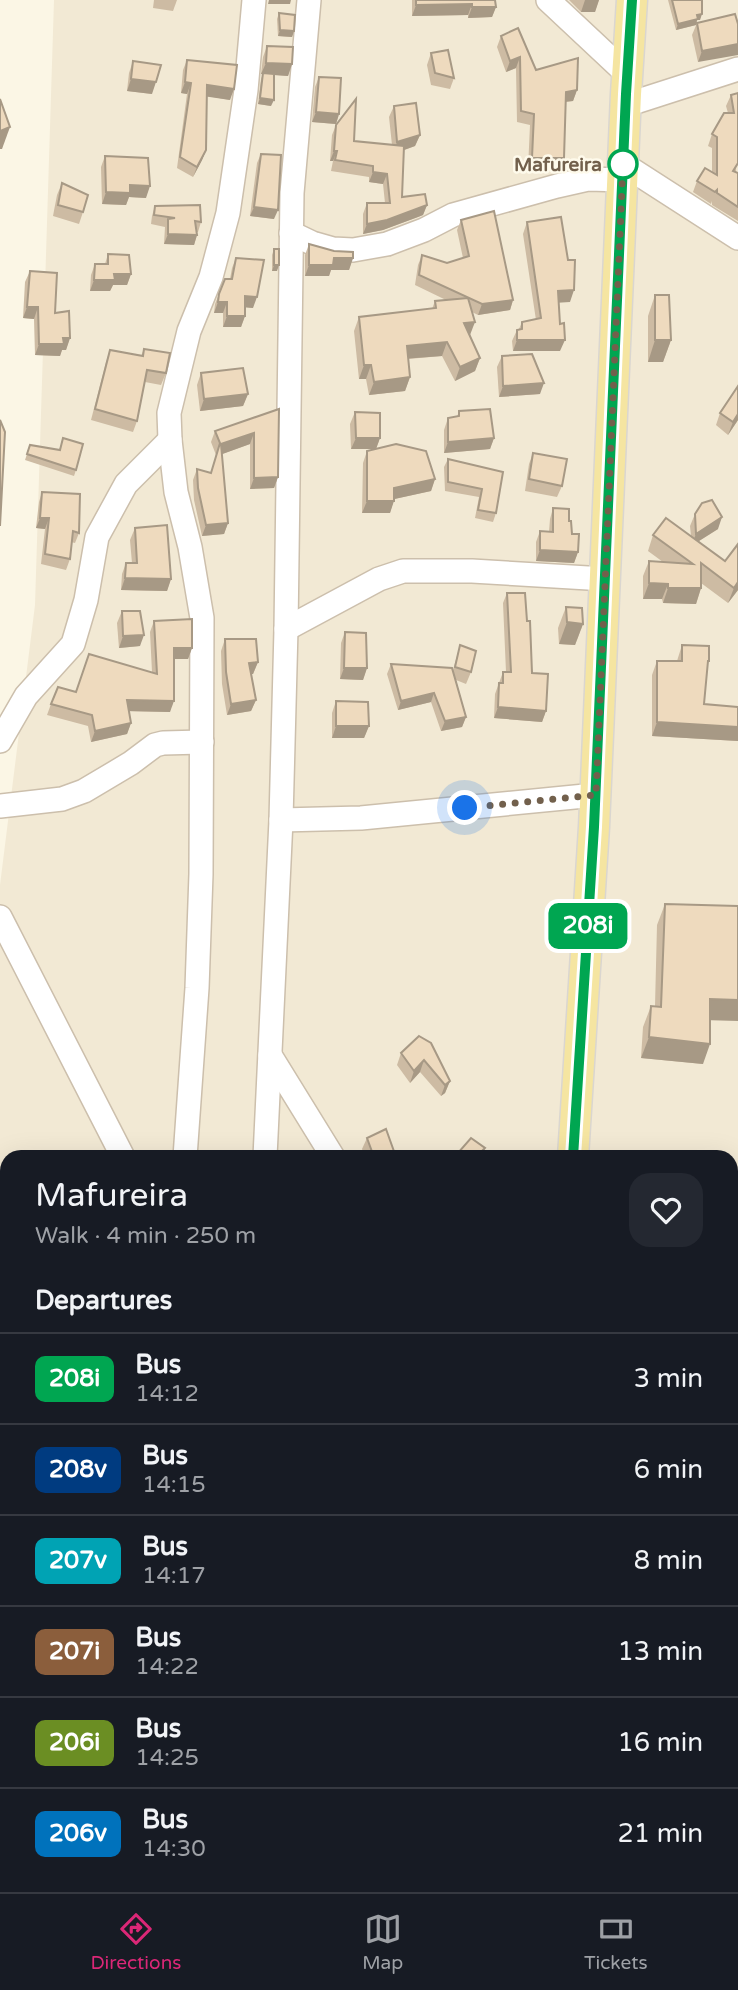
<!DOCTYPE html>
<html lang="en">
<head>
<meta charset="utf-8">
<style>
  :root { --surface:#171b24; --page:#242831; --text:#f1f3f6; --muted:#9ea1a6; --line:#363941; --accent:#db2777 }
  body { margin:0; font-family:"Varela Round",sans-serif; background:var(--page); color:var(--text); height:100vh; display:flex; flex-direction:column; font-size:26px; white-space:nowrap }
  * { box-sizing:border-box; margin:0 }
  p { font-size:23px; color:var(--muted) }
  .icon { flex:none; width:38px; height:38px; fill:none; stroke:currentColor; stroke-width:2; stroke-linecap:round; stroke-linejoin:round }
  .map { position:relative; flex:1; overflow:hidden }
  .side { position:absolute; left:0px; top:1150px; width:738px; height:744px; display:flex; flex-direction:column; background:var(--surface); border-radius:21px 21px 0 0; box-shadow:0 7px 28px #0002 }
  .side>* { flex:none }
  .badge { padding:0 14px; border-radius:10px; font-size:24px; line-height:46px }
  .you { position:absolute; width:35px; height:35px; margin:-18px; border:5px solid #fff; border-radius:50%; background:#1a73e8; box-shadow:0 0 0 10px #1a73e833 }
  .map>.badge { position:absolute; translate:-50% -50%; box-shadow:0 0 0 4px #fff }
  h2 { padding:0 35px; font-size:26px; line-height:63px }
  .round { display:grid; place-items:center; flex:none; width:74px; height:74px; border-radius:21px; background:var(--page) }
  .head { display:flex; align-items:center; justify-content:space-between; height:119px; padding:0 35px }
  h1 { font-size:33px; font-weight:600; line-height:52px }
  ul { padding:0; list-style:none }
  li { display:flex; align-items:center; gap:21px; height:91px; padding:0 35px; border-top:2px solid var(--line) }
  li div { flex:1 }
  li b { display:block; font-size:26px }
  li em { font-style:normal }
  li .badge { min-width:77px; font-weight:700; text-align:center }
  .tabs { display:flex; justify-content:space-around; align-items:center; height:98px; border-top:2px solid var(--line); background:var(--surface); font-size:19px; color:var(--muted) }
  .tabs a { display:grid; justify-items:center; gap:4px }
  .tabs .active { color:var(--accent) }
  .map>svg:first-child { display:block }
</style>
</head>
<body>
<div class="map">
<svg width="738" height="1892" viewBox="0 0 738 1892">
  <rect width="100%" height="100%" fill="#fbf6e5"/>
  <path fill="#f2e9d4" fill-rule="evenodd" d="M 54,0 L 738,0 L 738,1892 L 0,1892 L 0,885 L 35,605 ZM 7,1157 L 732,1157 L 732,1886 L 7,1886 Z"/>
  <g fill="none" stroke-linecap="round" stroke-linejoin="round">
    <g stroke="#ccbfac" stroke-width="26">
      <g id="minor">
        <polyline points="548,0 627,74"/>
        <polyline points="626,105 738,69"/>
        <polyline points="623,164 738,238"/>
        <polyline points="291,233 312,243 333,249 353,250 387,244 424,230 453,215 557,186 588,179 623,180"/>
        <polyline points="286,629 379,579 403,571 472,571 605,579"/>
        <polyline points="0,741 26,696 73,644 86,600 97,537 126,484 170,440"/>
        <polyline points="0,806 62,799 84,791 131,763 155,745 163,743 202,742"/>
        <polyline points="281,820 361,818 595,795"/>
        <polyline points="0,917 123,1157"/>
        <polyline points="270,1055 333,1157"/>
        <polyline points="185,1157 197,988 201,874 202,618 190,547 176,492 170,440 169,413 189,331 211,277 228,213 246,90 254,0"/>
        <polyline points="265,1157 281,820 286,629 292,193 309,0"/>
        <polyline points="85,1892 90,1886"/>
        <polyline points="139,1892 139,1886"/>
        <polyline points="215,1892 215,1886"/>
      </g>
    </g>
    <g stroke="#dad6d0" stroke-width="33">
      <g id="major">
        <polyline points="573,1157 594,827 626,94 632,0"/>
        <polyline points="732,1528 738,1532"/>
        <polyline points="549,1892 549,1886"/>
      </g>
    </g>
    <use href="#minor" stroke="#fff" stroke-width="23"/>
    <use href="#major" stroke="#f5e5a1" stroke-width="30"/>
  </g>
  <g fill="#cdbba3">
    <polygon points="154,0 177,0 173,11 153,8"/>
    <polygon points="412,0 495,0 496,7 492,17 468,18 468,15 412,16"/>
    <polygon points="569,0 599,0 595,12 581,12"/>
    <polygon points="668,0 702,0 700,20 697,20 696,25 676,30"/>
    <polygon points="279,13 294,31 292,37 278,36 277,19"/>
    <polygon points="735,14 698,62 692,35 697,23"/>
    <polygon points="501,36 536,70 577,90 573,101 566,102 560,168 528,169 530,125 517,122 516,68 506,72 497,47"/>
    <polygon points="267,46 292,64 288,76 274,75 271,106 258,104 261,79 263,74 261,74 263,57"/>
    <polygon points="431,53 454,78 450,89 431,85 427,65"/>
    <polygon points="187,60 230,100 207,96 206,150 202,160 193,177 177,168 187,94 181,93 183,70"/>
    <polygon points="133,61 152,94 127,91 129,73"/>
    <polygon points="319,77 339,114 336,124 312,122 315,87"/>
    <polygon points="738,93 736,172 738,173 738,221 712,205 712,201 711,204 693,192 697,181 712,173 712,148 708,146 712,134 728,113 726,106 731,95"/>
    <polygon points="394,106 420,135 415,146 404,150 402,197 427,205 423,215 418,217 383,230 363,234 363,214 367,203 385,203 383,184 369,182 369,177 331,171 333,161 330,161 332,135 336,125 354,141 392,145 389,117"/>
    <polygon points="261,154 274,219 250,216 257,163"/>
    <polygon points="105,156 146,198 129,197 126,205 102,204 101,167"/>
    <polygon points="62,183 83,212 79,224 53,216 57,195"/>
    <polygon points="155,206 201,222 198,232 197,232 197,235 194,245 164,244 165,227 151,224 152,216"/>
    <polygon points="461,220 513,300 510,310 478,315 472,312 470,335 480,358 475,371 455,381 442,356 408,359 410,377 405,391 369,395 366,379 359,379 354,331 359,317 432,309 435,301 446,300 415,285 418,265 422,255 447,263 463,258 457,230"/>
    <polygon points="527,222 570,302 559,302 560,351 513,351 512,341 517,330 519,329 522,322 536,320 523,234"/>
    <polygon points="309,244 353,258 349,270 331,270 329,276 305,276 305,255"/>
    <polygon points="274,249 277,271 272,271 272,255"/>
    <polygon points="108,254 131,274 127,285 113,285 110,291 90,291 91,275 95,264 105,264"/>
    <polygon points="236,258 253,308 245,307 245,316 241,327 223,327 223,313 214,313 215,304 225,279 230,279 232,268"/>
    <polygon points="30,271 70,338 66,350 62,350 60,356 35,355 34,319 23,318 25,282"/>
    <polygon points="655,295 671,340 663,362 648,362 648,316"/>
    <polygon points="144,349 166,373 161,385 145,382 137,421 133,432 91,420 106,362 110,350 141,356"/>
    <polygon points="502,356 540,394 499,397 497,367"/>
    <polygon points="201,373 248,394 243,406 200,411 197,385"/>
    <polygon points="279,409 278,477 274,488 250,489 250,444 222,454 228,523 224,534 202,536 194,500 193,480 197,469 211,473 216,455 211,442 215,431"/>
    <polygon points="459,411 494,438 490,449 444,453 444,430 448,418 457,417"/>
    <polygon points="355,412 380,438 376,449 435,479 431,491 394,499 390,513 362,513 363,463 367,451 374,449 351,449 350,424"/>
    <polygon points="720,413 738,420 728,435 716,425"/>
    <polygon points="63,438 76,470 74,476 25,460 30,445 60,450"/>
    <polygon points="533,453 562,486 557,497 525,491 529,464"/>
    <polygon points="448,459 503,472 496,513 493,522 475,518 479,497 445,491 444,467"/>
    <polygon points="42,492 79,533 75,543 71,542 70,559 66,570 41,564 45,529 36,528 39,502"/>
    <polygon points="553,508 569,521 578,552 574,563 536,561 536,542 540,531 549,532 550,519"/>
    <polygon points="695,514 718,529 699,541 738,590 728,603 701,583 701,588 696,604 663,603 662,599 643,599 643,576 649,561 663,562 648,551 653,535 691,536 690,526"/>
    <polygon points="135,528 171,579 167,591 121,590 122,574 126,563 132,563 130,540"/>
    <polygon points="507,593 546,711 542,722 494,718 495,694 503,672 506,672 503,603"/>
    <polygon points="566,607 583,624 575,645 559,644 558,628"/>
    <polygon points="122,611 140,646 119,648 117,623"/>
    <polygon points="154,621 192,648 188,659 174,659 170,712 129,711 131,723 127,734 91,742 88,726 47,715 51,704 76,692 152,672 150,632"/>
    <polygon points="345,632 367,668 363,680 340,679 341,643"/>
    <polygon points="225,639 258,662 253,674 251,674 256,700 251,711 227,715 222,684 221,651"/>
    <polygon points="460,645 471,672 466,684 456,680 466,717 462,727 441,731 431,702 398,710 387,674 391,664 453,670"/>
    <polygon points="682,645 707,666 704,704 738,707 738,741 652,736 652,675 657,661 677,661"/>
    <polygon points="336,701 369,726 364,738 332,738 332,713"/>
    <polygon points="665,904 703,1064 641,1058 643,1027 651,1006 655,1006 657,925"/>
    <polygon points="419,1036 450,1081 445,1093 441,1096 420,1072 410,1083 397,1065 401,1053"/>
    <polygon points="367,1138 396,1157 365,1157 362,1149"/>
    <polygon points="738,1209 738,1275 734,1272 732,1275 732,1219"/>
  </g>
  <g fill="#a79985">
    <polygon points="269,0 291,0 290,4 268,4"/>
    <polygon points="585,0 599,0 595,12 581,12"/>
    <polygon points="472,4 468,15 412,16 416,5"/>
    <polygon points="472,7 496,7 492,17 468,18"/>
    <polygon points="702,14 700,20 697,20 696,25 676,30 678,24 697,15"/>
    <polygon points="280,30 294,31 292,37 278,36"/>
    <polygon points="738,44 738,55 698,62 702,51"/>
    <polygon points="520,57 516,68 506,72 510,61"/>
    <polygon points="266,63 292,64 288,76 261,74"/>
    <polygon points="131,79 156,82 152,94 127,91"/>
    <polygon points="185,82 191,83 187,94 181,93"/>
    <polygon points="207,85 234,89 230,100 203,96"/>
    <polygon points="577,90 573,101 562,102 566,92"/>
    <polygon points="260,98 274,100 271,106 258,104"/>
    <polygon points="316,112 339,114 336,124 312,122"/>
    <polygon points="10,127 2,149 0,149 0,131"/>
    <polygon points="420,135 415,146 393,154 397,142"/>
    <polygon points="206,150 202,160 193,177 197,167"/>
    <polygon points="334,151 337,151 333,161 330,161"/>
    <polygon points="532,158 564,158 560,168 528,169"/>
    <polygon points="373,172 387,174 383,184 369,182"/>
    <polygon points="130,185 150,186 146,198 129,197 126,205 102,204 106,192"/>
    <polygon points="427,205 423,215 418,217 383,230 363,234 367,224"/>
    <polygon points="254,207 278,210 274,219 250,216"/>
    <polygon points="168,234 197,235 194,245 164,244"/>
    <polygon points="334,258 353,258 349,270 331,270 329,276 305,276 309,265"/>
    <polygon points="274,265 279,265 277,271 272,271"/>
    <polygon points="114,274 131,274 127,285 113,285 110,291 90,291 94,280"/>
    <polygon points="574,290 570,302 554,303 558,291"/>
    <polygon points="245,296 257,297 253,308 241,307"/>
    <polygon points="513,300 510,310 478,315 482,304"/>
    <polygon points="218,302 227,302 223,313 214,313"/>
    <polygon points="27,307 38,307 34,319 23,318"/>
    <polygon points="227,316 245,316 241,327 223,327"/>
    <polygon points="475,322 470,335 464,323"/>
    <polygon points="63,338 70,338 66,350 62,350 60,356 35,355 39,344"/>
    <polygon points="517,340 565,340 560,351 513,351"/>
    <polygon points="655,340 671,340 663,362 648,362"/>
    <polygon points="447,342 442,356 402,359 407,346"/>
    <polygon points="480,358 475,371 455,381 460,367"/>
    <polygon points="364,365 371,365 366,379 359,379"/>
    <polygon points="410,377 405,391 369,395 374,382"/>
    <polygon points="544,383 540,394 499,397 503,386"/>
    <polygon points="248,394 243,406 200,411 204,399"/>
    <polygon points="738,414 738,420 728,435 733,422"/>
    <polygon points="254,433 250,444 217,456 221,444"/>
    <polygon points="356,438 380,438 376,449 351,449"/>
    <polygon points="494,438 490,449 444,453 448,442"/>
    <polygon points="278,477 274,488 250,489 254,478"/>
    <polygon points="435,479 431,491 390,500 394,488"/>
    <polygon points="367,501 394,501 390,513 362,513"/>
    <polygon points="722,517 718,529 691,546 696,534"/>
    <polygon points="40,518 49,518 45,529 36,528"/>
    <polygon points="228,523 224,534 202,536 206,525"/>
    <polygon points="540,550 578,552 574,563 536,561"/>
    <polygon points="125,578 171,579 167,591 121,590"/>
    <polygon points="738,582 738,590 728,603 734,588"/>
    <polygon points="649,583 668,584 662,599 643,599"/>
    <polygon points="668,588 701,588 696,604 663,603"/>
    <polygon points="567,622 583,624 575,645 559,644"/>
    <polygon points="144,635 140,646 119,648 123,636"/>
    <polygon points="174,648 192,648 188,659 170,659"/>
    <polygon points="258,662 253,674 245,674 249,663"/>
    <polygon points="344,668 367,668 363,680 340,679"/>
    <polygon points="434,693 431,702 398,710 401,701"/>
    <polygon points="127,700 174,701 170,712 123,711"/>
    <polygon points="256,700 251,711 227,715 231,704"/>
    <polygon points="498,707 546,711 542,722 494,718"/>
    <polygon points="466,717 462,727 441,731 445,721"/>
    <polygon points="657,722 738,727 738,741 652,736"/>
    <polygon points="131,723 127,734 91,742 95,731"/>
    <polygon points="336,726 369,726 364,738 332,738"/>
    <polygon points="710,999 738,1000 738,1021 703,1020"/>
    <polygon points="649,1037 710,1044 703,1064 641,1058"/>
    <polygon points="424,1060 420,1072 410,1083 414,1071"/>
    <polygon points="450,1081 445,1093 441,1096 445,1085"/>
    <polygon points="485,1148 483,1154 480,1157 476,1157"/>
    <polygon points="738,1260 734,1272 732,1275 732,1269"/>
  </g>
  <g fill="#eedabe" stroke="#a79985" stroke-width="2">
    <polygon points="416,0 495,0 496,7 472,7 472,4 416,5"/>
    <polygon points="672,0 702,0 702,14 697,15 698,19 678,24"/>
    <polygon points="279,13 295,15 294,31 280,30"/>
    <polygon points="735,14 738,24 738,44 702,51 697,23"/>
    <polygon points="518,28 536,70 578,58 577,90 566,92 564,158 532,158 534,114 521,111 520,57 510,61 501,36"/>
    <polygon points="267,46 293,47 292,64 266,63"/>
    <polygon points="448,50 454,78 435,73 431,53"/>
    <polygon points="187,60 237,65 234,89 207,85 206,150 197,167 180,157 191,83 185,82"/>
    <polygon points="133,61 161,65 156,82 131,79"/>
    <polygon points="263,73 274,74 274,100 260,98"/>
    <polygon points="319,77 341,78 339,114 316,112"/>
    <polygon points="738,93 738,163 733,171 738,173 738,207 717,193 717,190 715,192 697,181 705,168 717,175 717,137 712,134 724,113 734,113 731,95"/>
    <polygon points="0,99 10,127 0,131"/>
    <polygon points="356,99 354,141 404,146 402,197 425,194 427,205 387,220 367,224 367,203 390,203 387,174 373,172 373,166 335,160 337,151 334,151 336,125"/>
    <polygon points="416,103 420,135 397,142 394,106"/>
    <polygon points="261,154 281,155 278,210 254,207"/>
    <polygon points="105,156 148,158 150,186 130,185 130,193 106,192"/>
    <polygon points="62,183 88,195 83,212 58,205"/>
    <polygon points="200,205 201,222 195,221 197,235 168,234 168,219 175,218 154,215 155,206"/>
    <polygon points="494,211 513,300 482,304 419,275 422,255 447,263 469,256 461,220"/>
    <polygon points="561,217 568,260 575,260 574,290 558,291 560,324 564,323 565,340 517,340 517,330 522,329 522,322 541,318 527,222"/>
    <polygon points="309,244 334,251 353,252 353,258 334,258 333,265 309,265"/>
    <rect x="274" y="249" width="5" height="16"/>
    <polygon points="108,254 129,255 131,274 114,274 115,280 94,280 95,264 108,264"/>
    <polygon points="236,258 264,260 257,297 245,296 245,316 227,316 227,302 218,302 219,294 225,279 232,279"/>
    <polygon points="30,271 57,273 55,313 69,311 70,338 63,338 64,344 39,344 38,307 27,307"/>
    <polygon points="655,295 669,295 671,340 655,340"/>
    <polygon points="468,298 475,322 464,323 480,358 460,367 447,342 407,346 410,377 374,382 371,365 364,365 359,317 436,308 435,301"/>
    <polygon points="144,349 170,353 166,373 147,370 137,421 95,409 110,350 143,356"/>
    <polygon points="532,354 544,383 503,386 502,356"/>
    <polygon points="243,368 248,394 204,399 201,373"/>
    <polygon points="738,386 738,414 733,422 720,413"/>
    <polygon points="279,409 278,477 254,478 254,433 221,444 228,523 206,525 198,488 197,469 211,473 220,443 215,431"/>
    <polygon points="490,409 494,438 448,442 448,418 459,416 459,411"/>
    <polygon points="355,412 380,413 380,438 356,438"/>
    <polygon points="0,420 5,432 0,526"/>
    <polygon points="63,438 83,444 76,470 27,454 30,445 60,450"/>
    <polygon points="396,444 426,451 435,479 394,488 394,501 367,501 367,451"/>
    <polygon points="533,453 567,459 562,486 529,479"/>
    <polygon points="448,459 503,472 496,513 478,510 482,489 448,482"/>
    <polygon points="42,492 80,494 79,533 73,531 70,559 45,554 49,518 40,518"/>
    <polygon points="712,500 722,517 696,534 695,514 702,503"/>
    <polygon points="553,508 569,509 569,521 571,521 572,534 579,534 578,552 540,550 540,531 553,532"/>
    <polygon points="666,518 725,561 738,544 738,582 734,588 701,563 701,588 668,588 668,584 649,583 649,561 693,564 653,535"/>
    <polygon points="167,525 171,579 125,578 126,563 137,563 135,528"/>
    <polygon points="507,593 525,593 527,621 530,621 532,673 548,674 546,711 498,707 499,683 503,683 503,672 511,672"/>
    <polygon points="566,607 582,608 583,624 567,622"/>
    <polygon points="122,611 140,611 144,635 123,636"/>
    <polygon points="192,619 192,648 174,648 174,701 127,700 131,723 95,731 92,715 51,704 58,687 76,692 89,654 157,674 154,621"/>
    <polygon points="345,632 366,633 367,668 344,668"/>
    <polygon points="225,639 256,639 258,662 249,663 256,700 231,704 226,672"/>
    <polygon points="460,645 476,651 471,672 455,667"/>
    <polygon points="682,645 709,646 709,661 708,661 704,704 738,707 738,727 657,722 657,661 682,661"/>
    <polygon points="391,664 452,668 466,717 445,721 434,693 401,701"/>
    <polygon points="336,701 368,702 369,726 336,726"/>
    <polygon points="665,904 738,906 738,1000 710,999 710,1044 649,1037 651,1006 661,1007"/>
    <polygon points="419,1036 431,1043 450,1081 445,1085 424,1060 414,1071 401,1053"/>
    <polygon points="386,1129 396,1157 374,1157 367,1138"/>
    <polygon points="471,1138 485,1148 476,1157 461,1157 457,1154"/>
    <polygon points="738,1209 738,1260 732,1269 732,1219"/>
  </g>
  <g fill="none" stroke-linecap="round" stroke-linejoin="round">
    <g stroke="#fff" stroke-width="16">
      <polyline id="line" points="573,1157 594,827 626,94 632,0"/>
    </g>
    <use href="#line" stroke="#00a651" stroke-width="10"/>
    <polyline stroke="#72604c" stroke-width="7" stroke-dasharray="0 12.6" points="465,808 596,795 623,164"/>
  </g>
  <circle fill="#fff" stroke="#00a651" stroke-width="3.5" cx="623" cy="164" r="14"/>
  <g text-anchor="middle" stroke-width="5" stroke-linejoin="round" paint-order="stroke">
    <g font-size="19" font-weight="bold" fill="#72604c" stroke="#fefaeb" text-anchor="end">
      <text x="602" y="171">Mafureira</text>
    </g>
  </g>
</svg>
<div class="you" style="left:465px;top:808px"></div>
<b class="badge" style="left:588px;top:926px;background:#00a651;color:#fff">208i</b>
<section class="side">
<div class="head"><div><h1>Mafureira</h1><p>Walk · 4 min · 250 m</p></div><a class="round"><svg class="icon" aria-label="heart" viewBox="0 0 24 24"><path d="M12 20l-8-8c-3-5 5-10 8-4 3-6 11-1 8 4z"/></svg></a></div>
<h2>Departures</h2>
<ul>
<li><span class="badge" style="background:#00a651;color:#fff">208i</span><div><b>Bus</b><p>14:12</p></div><em>3 min</em></li>
<li><span class="badge" style="background:#003b80;color:#fff">208v</span><div><b>Bus</b><p>14:15</p></div><em>6 min</em></li>
<li><span class="badge" style="background:#00a3b4;color:#fff">207v</span><div><b>Bus</b><p>14:17</p></div><em>8 min</em></li>
<li><span class="badge" style="background:#8b5e3c;color:#fff">207i</span><div><b>Bus</b><p>14:22</p></div><em>13 min</em></li>
<li><span class="badge" style="background:#6b8e23;color:#fff">206i</span><div><b>Bus</b><p>14:25</p></div><em>16 min</em></li>
<li><span class="badge" style="background:#0072bc;color:#fff">206v</span><div><b>Bus</b><p>14:30</p></div><em>21 min</em></li>
</ul>
</section>
</div>
<nav class="tabs">
<a class="active"><svg class="icon" aria-label="directions" viewBox="0 0 24 24"><path d="M12 3l9 9-9 9-9-9zM9 14v-3h6M13 9l2 2-2 2"/></svg>Directions</a>
<a><svg class="icon" aria-label="map" viewBox="0 0 24 24"><path d="M3 6l6-2 6 2 6-2v14l-6 2-6-2-6 2zM9 4v14M15 6v14"/></svg>Map</a>
<a><svg class="icon" aria-label="tickets" viewBox="0 0 24 24"><path d="M3 7h18v10H3zM15 7v10"/></svg>Tickets</a>
</nav>
</body>
</html>
